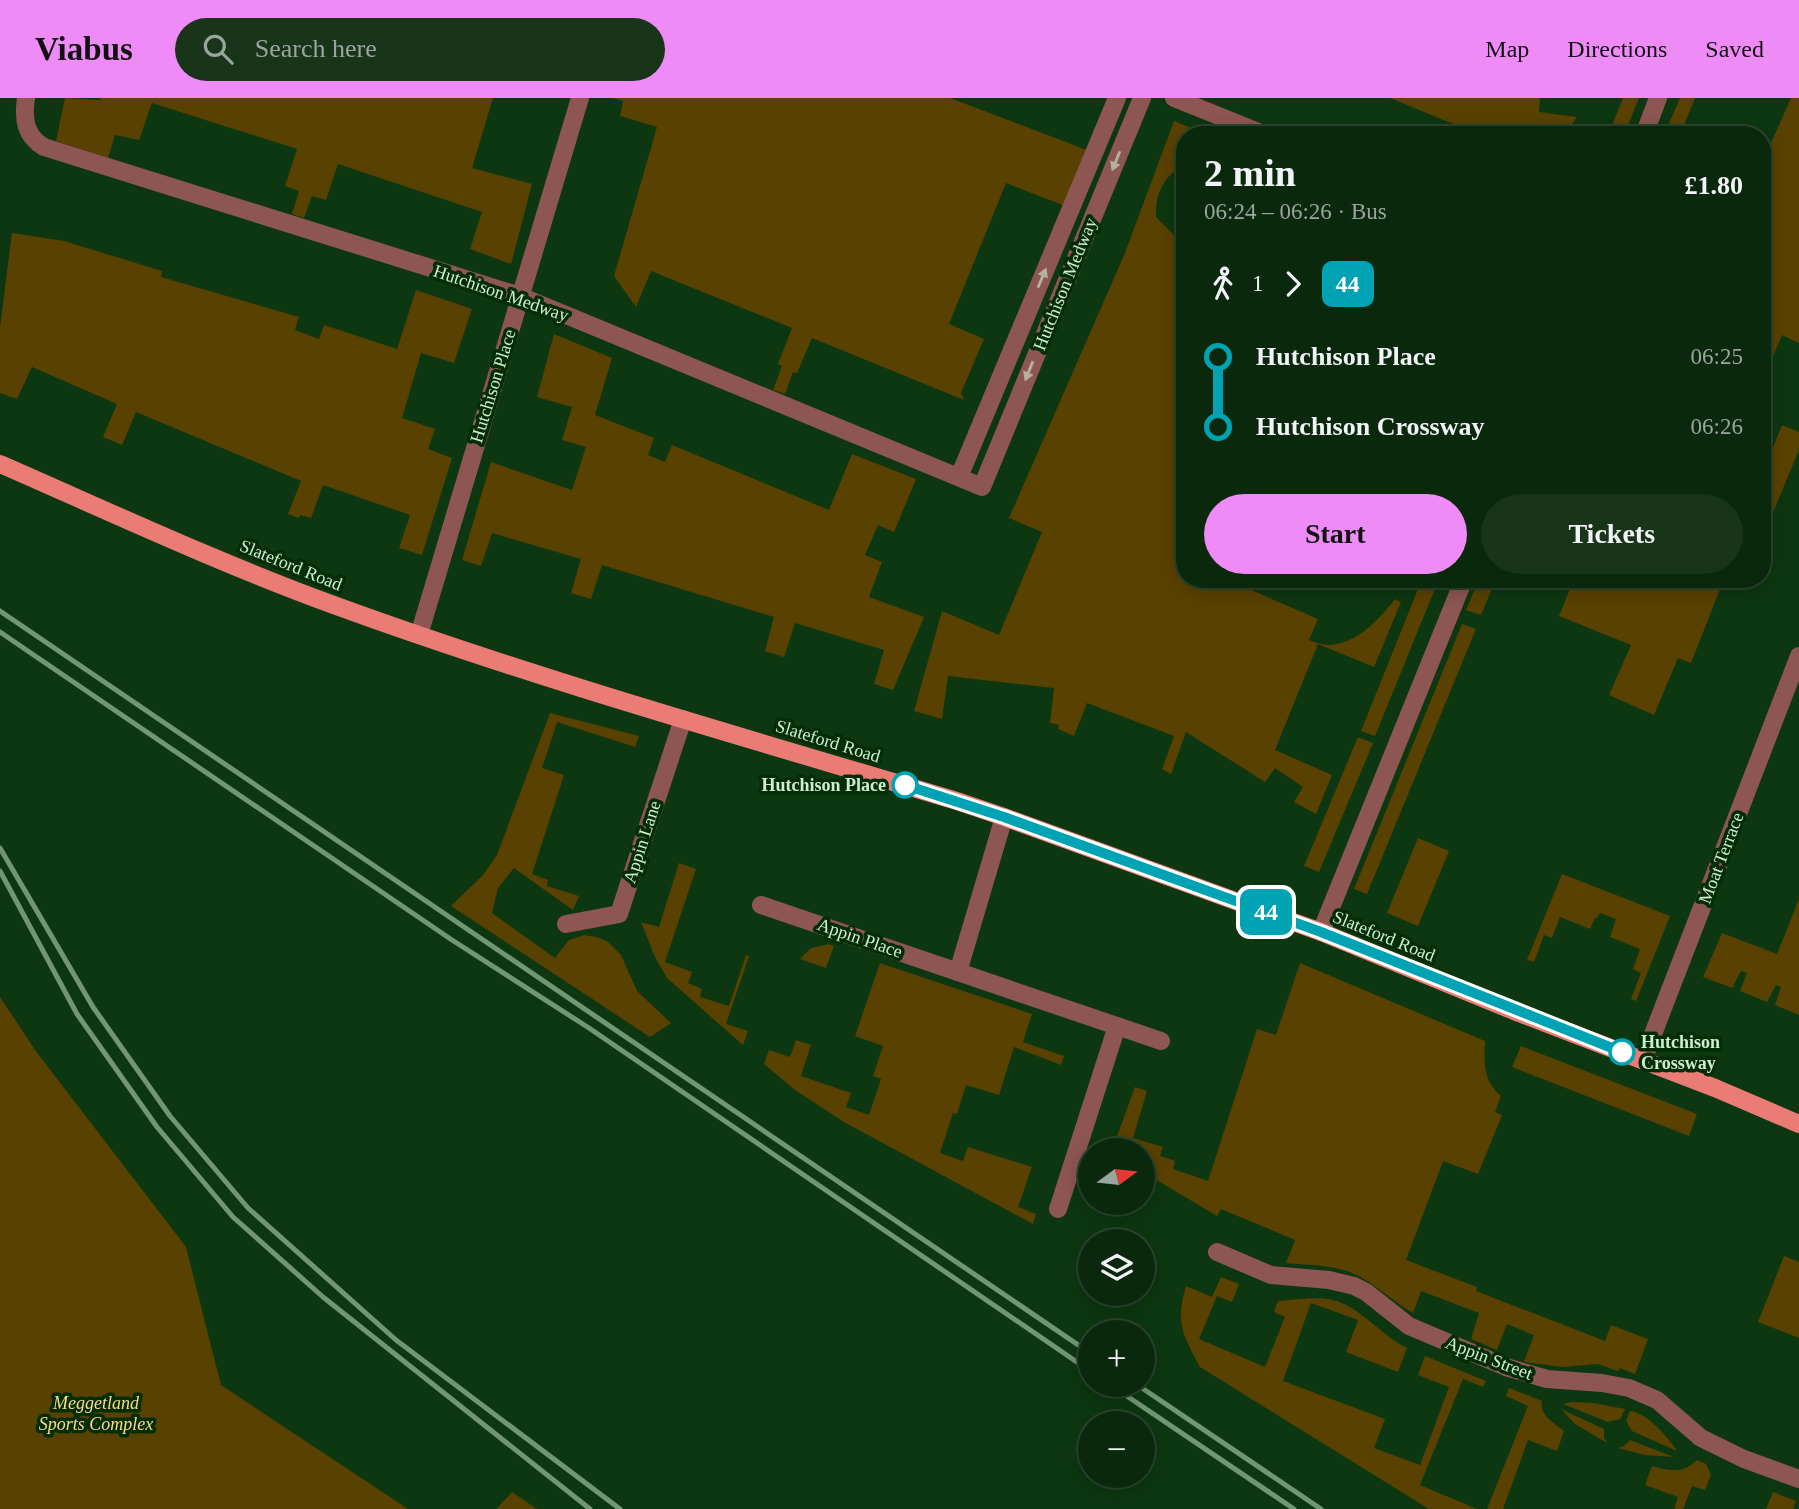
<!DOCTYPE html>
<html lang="en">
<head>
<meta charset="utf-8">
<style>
  :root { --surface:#0a290c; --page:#18351a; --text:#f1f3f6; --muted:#99a69d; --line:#2a452d; --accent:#ef8bf7 }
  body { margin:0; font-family:"Times New Roman",serif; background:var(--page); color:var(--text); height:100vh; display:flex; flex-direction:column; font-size:26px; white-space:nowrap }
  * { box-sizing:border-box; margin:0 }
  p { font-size:23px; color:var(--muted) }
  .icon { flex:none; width:38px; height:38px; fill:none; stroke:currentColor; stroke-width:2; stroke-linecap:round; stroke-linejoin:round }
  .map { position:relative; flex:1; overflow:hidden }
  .panel { position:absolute; left:1176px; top:28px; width:595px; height:462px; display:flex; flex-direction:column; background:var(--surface); border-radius:28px; box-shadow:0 4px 18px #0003,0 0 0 2px var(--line) }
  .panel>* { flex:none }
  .badge { padding:0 14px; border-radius:10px; font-size:24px; line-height:46px }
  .needle { width:46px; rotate:75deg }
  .fabs { position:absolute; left:1078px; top:1040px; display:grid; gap:14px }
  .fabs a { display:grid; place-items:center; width:77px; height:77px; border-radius:50%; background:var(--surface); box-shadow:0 4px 18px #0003,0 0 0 2px var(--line); font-size:35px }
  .map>.badge { position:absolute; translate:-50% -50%; box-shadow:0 0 0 4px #fff }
  .legs { display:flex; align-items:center; gap:10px; height:77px; padding:0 28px; font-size:23px }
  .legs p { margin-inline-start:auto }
  .headline { display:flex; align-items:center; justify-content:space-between; height:119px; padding:0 28px }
  h1 { font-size:38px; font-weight:700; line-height:52px }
  .primary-button { display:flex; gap:14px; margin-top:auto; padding:14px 28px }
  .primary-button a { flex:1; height:80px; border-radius:42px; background:var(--accent); color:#111; font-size:28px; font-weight:700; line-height:80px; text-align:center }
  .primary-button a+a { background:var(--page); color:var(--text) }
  ul { padding:0 28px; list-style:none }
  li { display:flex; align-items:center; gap:24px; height:70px; font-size:26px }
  li i { display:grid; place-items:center; width:10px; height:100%; margin:0 9px; background:currentColor }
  li i::after { content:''; width:18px; height:18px; margin:-9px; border:5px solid; border-radius:50%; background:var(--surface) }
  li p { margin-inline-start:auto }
  li:first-child i { background:linear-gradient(#0000 50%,currentColor 0) }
  li:last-child i { background:linear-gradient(currentColor 50%,#0000 0) }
  header { display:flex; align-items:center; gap:42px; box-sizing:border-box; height:98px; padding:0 35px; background:var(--accent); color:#111 }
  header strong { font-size:33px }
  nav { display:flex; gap:38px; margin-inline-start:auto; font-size:24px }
  .search { width:490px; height:63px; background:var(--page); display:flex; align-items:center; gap:18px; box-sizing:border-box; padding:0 24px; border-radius:38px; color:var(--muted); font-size:26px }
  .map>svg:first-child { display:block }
</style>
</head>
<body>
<header>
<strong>Viabus</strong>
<div class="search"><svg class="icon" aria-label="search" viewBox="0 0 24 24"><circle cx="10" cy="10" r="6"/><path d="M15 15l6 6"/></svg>Search here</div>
<nav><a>Map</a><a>Directions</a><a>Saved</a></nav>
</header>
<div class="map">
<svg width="1799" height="1411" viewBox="0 0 1799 1411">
  <rect width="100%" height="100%" fill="#0d3710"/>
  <g fill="#594101">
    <polygon points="65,0 100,2 101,0 493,0 472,70 532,86 511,166 470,151 482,114 338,66 326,102 312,98 304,120 292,116 299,93 285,88 297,51 152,5 139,42 115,37 108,60 56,43"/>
    <polygon points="613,0 950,0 1087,52 1065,108 1006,85 949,226 984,241 961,295 964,302 812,240 797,275 793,274 785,296 773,292 782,268 778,266 792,230 651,173 636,209 614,178 657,29 620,18 623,3"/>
    <polygon points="1390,0 1540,0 1539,14 1577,19 1564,37 1480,37"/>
    <polygon points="1623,0 1639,0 1624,37 1608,37"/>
    <polygon points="1680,0 1695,0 1680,37 1664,37"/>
    <polygon points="1791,0 1799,0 1799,245 1782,237 1762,284 1762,65"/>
    <path d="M 1174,23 L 1209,37 L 1185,37 L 1185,66 C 1164,78 1155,95 1156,119 L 1185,148 L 1185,442 L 1177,460 L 1185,464 L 1185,481 L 1226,481 L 1318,521 L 1309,542 C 1344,559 1376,526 1395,501 L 1401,504 L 1374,569 L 1318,546 L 1275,652 L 1332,677 L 1316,716 L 1294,704 L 1303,689 L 1275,670 L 1265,684 L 1186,634 L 1171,676 L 1162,671 L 1174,638 L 1087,605 L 1074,638 L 1058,631 L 1059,627 L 1050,625 L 1054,590 L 948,578 L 942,621 L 914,613 L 942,513 L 999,537 L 1042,434 L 1009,420 L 1125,155 Z"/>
    <polygon points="12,135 64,143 162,173 161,179 299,219 295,232 319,241 324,227 397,251 416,192 472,211 454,265 421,255 402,320 435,331 428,351 452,360 422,457 399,450 410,417 323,387 311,420 300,417 299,420 288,416 301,383 136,314 122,347 103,339 117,306 32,269 17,301 0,295 0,229"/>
    <polygon points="554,236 612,260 595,317 654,340 648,357 665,364 672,347 829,412 852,356 916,381 894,434 878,427 865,457 882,464 869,499 924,519 893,592 874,586 884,552 795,525 784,559 765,553 774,519 602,467 591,501 571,495 581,461 492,435 481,468 462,462 491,364 572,392 586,349 562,342 572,309 537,299"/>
    <polygon points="1782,327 1799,334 1799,352 1769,424 1762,423 1762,372 1764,372"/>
    <polygon points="1422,481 1439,481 1375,638 1361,633"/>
    <polygon points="1479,481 1496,481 1481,517 1466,512"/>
    <polygon points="1574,481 1724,481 1691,565 1678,560 1654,617 1609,597 1631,547 1559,518"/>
    <polygon points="1462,526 1476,531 1367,796 1354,791"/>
    <polygon points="550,615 639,638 635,649 557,624 542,670 564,677 532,776 548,782 547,788 579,798 573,812 514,770 498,790 492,815 555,860 569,842 584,837 597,839 607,843 621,857 637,893 671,925 650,939 451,808 483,777 497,757"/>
    <polygon points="1358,639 1373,645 1319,774 1304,768"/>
    <polygon points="1418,740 1449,753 1418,828 1387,815"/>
    <polygon points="679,765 696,771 665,864 692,874 688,885 702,891 700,899 729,908 746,857 749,858 726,926 748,933 743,947 667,880 655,859 641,824 659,829"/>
    <polygon points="1562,776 1670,818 1636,903 1631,901 1641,875 1633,871 1640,851 1610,839 1616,821 1600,815 1597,820 1595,820 1590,831 1560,819 1552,840 1544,837 1534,864 1527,862"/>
    <polygon points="1799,801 1799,917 1775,907 1781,889 1776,887 1767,904 1740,893 1747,875 1741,873 1732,890 1703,879 1722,835 1777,856"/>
    <polygon points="829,846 834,848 826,870 800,861 811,850"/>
    <polygon points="880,865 1032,916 1023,944 1064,958 1061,967 1014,949 999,997 966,987 957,1016 953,1015 940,1055 963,1063 968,1049 1032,1069 1018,1109 1036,1116 1033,1126 844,1024 795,992 764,966 769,952 790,959 796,942 811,947 801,978 851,995 846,1009 869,1017 881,981 873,978 883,948 855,938"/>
    <path d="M 1300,865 L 1485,943 C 1484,965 1483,983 1501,998 L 1495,1014 L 1502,1017 L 1478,1076 L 1443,1063 L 1406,1162 L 1477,1189 L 1476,1193 L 1605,1243 L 1611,1227 L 1648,1241 L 1635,1276 L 1620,1270 L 1618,1273 L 1598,1266 L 1562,1269 L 1524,1264 L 1534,1237 L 1507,1226 L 1497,1252 L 1471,1241 L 1479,1215 L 1421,1193 L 1413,1215 C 1392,1203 1375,1185 1352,1175 C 1333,1167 1307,1167 1286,1165 L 1295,1142 L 1221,1111 L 1217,1118 L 1143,1074 L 1143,1052 L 1119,1052 L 1123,1044 L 1116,1041 L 1135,989 L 1147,993 L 1133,1040 L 1163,1049 L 1160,1058 L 1175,1063 L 1173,1071 L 1208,1083 L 1257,931 L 1276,937 Z"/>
    <polygon points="0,899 35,952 186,1149 221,1287 408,1411 0,1411"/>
    <polygon points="1521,948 1697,1016 1689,1038 1512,969"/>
    <polygon points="1784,1158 1799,1164 1799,1240 1758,1224"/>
    <path d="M 1221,1179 L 1239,1186 L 1232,1204 L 1217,1198 L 1199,1241 L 1265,1269 L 1285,1219 L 1274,1214 L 1278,1203 C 1296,1202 1317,1198 1333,1202 C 1359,1208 1382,1238 1407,1250 L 1398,1274 L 1346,1254 L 1358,1222 L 1311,1205 L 1283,1283 L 1385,1321 L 1374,1350 L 1420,1367 L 1449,1289 L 1418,1277 L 1425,1258 L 1486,1283 L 1483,1289 L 1463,1281 L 1420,1387 L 1477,1411 L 1429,1411 L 1200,1269 C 1183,1237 1175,1225 1186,1188 L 1212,1199 Z"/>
    <path d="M 1509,1290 L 1542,1303 C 1539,1317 1554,1325 1564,1333 L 1557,1353 L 1528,1342 L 1503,1411 L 1487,1411 L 1528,1308 L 1506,1298 Z"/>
    <polygon points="1571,1304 1593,1305 1625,1311 1620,1321 1608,1324 1563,1306"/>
    <polygon points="1561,1311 1604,1331 1604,1340 1607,1345 1575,1326"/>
    <path d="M 1630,1313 C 1646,1314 1669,1340 1677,1353 L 1632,1333 L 1626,1323 Z"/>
    <polygon points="1630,1342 1674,1359 1645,1357 1618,1350 1624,1348"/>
    <path d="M 1697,1362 L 1706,1366 L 1711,1377 L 1705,1392 L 1692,1388 L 1683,1411 L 1674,1411 L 1678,1399 L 1645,1387 L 1652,1368 C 1670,1373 1683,1376 1697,1362 Z"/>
    <polygon points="512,1394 537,1411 496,1411"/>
    <polygon points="1773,1394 1796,1403 1793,1411 1766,1411"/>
  </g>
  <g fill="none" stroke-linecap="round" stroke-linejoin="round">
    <g stroke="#8d5652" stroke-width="18">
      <path d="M 26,0 C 23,21 25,38 44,49 L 520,198 L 982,389 L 1142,0"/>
      <polyline points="1174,0 1266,37"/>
      <polyline points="1644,37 1658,0"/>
      <polyline points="959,379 1117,0"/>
      <polyline points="419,537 580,0"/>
      <polyline points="761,807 1161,943"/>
      <polyline points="566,826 619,816 683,621"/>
      <polyline points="1321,834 1464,481"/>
      <polyline points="958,874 1004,719"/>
      <polyline points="1643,962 1799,558"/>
      <polyline points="1058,1111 1117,928"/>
      <polyline points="1217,1154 1271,1177 1329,1182 1354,1188 1366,1194 1409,1228 1506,1269 1547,1281 1602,1285 1629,1290 1657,1302 1701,1340 1744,1361 1799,1381"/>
    </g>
    <path stroke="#eb7b75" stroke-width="18" d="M 0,366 C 110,414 219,465 331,506 C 536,581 747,640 957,703 L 1004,719 L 1321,834 L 1514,913 L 1715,990 L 1799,1026"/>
    <g stroke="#729674" stroke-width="5">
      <polyline points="0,513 1090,1255"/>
      <polyline points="0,534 452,842 589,930 1090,1273"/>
      <polyline points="0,750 93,909 170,1018 248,1110 396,1242 620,1411"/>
      <polyline points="0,773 77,916 157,1029 233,1119 323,1199 590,1411"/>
      <polyline points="1109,1286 1294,1411"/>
      <polyline points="1136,1286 1321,1411"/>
    </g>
  </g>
  <defs><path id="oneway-solid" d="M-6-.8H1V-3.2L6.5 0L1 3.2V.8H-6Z" transform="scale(1.75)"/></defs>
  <g fill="#b5b19e">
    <use href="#oneway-solid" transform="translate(1116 63) rotate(112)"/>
    <use href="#oneway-solid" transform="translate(1042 180) rotate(-67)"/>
    <use href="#oneway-solid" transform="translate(1029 273) rotate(112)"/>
  </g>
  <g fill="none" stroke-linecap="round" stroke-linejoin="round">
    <g stroke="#fff" stroke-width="16">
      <polyline id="line-1" points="905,687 1004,719 1321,834 1622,954"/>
    </g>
    <use href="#line-1" stroke="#00a3b4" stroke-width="10"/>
  </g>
  <g fill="#fff" stroke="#00a3b4" stroke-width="3.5">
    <circle cx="905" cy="687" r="12"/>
    <circle cx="1622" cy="954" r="12"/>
  </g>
  <g text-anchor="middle" stroke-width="7" stroke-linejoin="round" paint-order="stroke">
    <g font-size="18" fill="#d0edd0" stroke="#022d05">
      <text transform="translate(1065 186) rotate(-68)" y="6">Hutchison Medway</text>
      <text transform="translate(501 195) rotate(19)" y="6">Hutchison Medway</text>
      <text transform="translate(493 288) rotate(-73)" y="6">Hutchison Place</text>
      <text transform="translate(291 467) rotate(22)" y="6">Slateford Road</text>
      <text transform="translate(828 643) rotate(17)" y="6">Slateford Road</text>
      <text transform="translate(642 744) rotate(-72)" y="6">Appin Lane</text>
      <text transform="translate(1721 760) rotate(-69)" y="6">Moat Terrace</text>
      <text transform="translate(1384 838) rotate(22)" y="6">Slateford Road</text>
      <text transform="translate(860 840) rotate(19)" y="6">Appin Place</text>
      <text transform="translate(1489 1260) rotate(21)" y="6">Appin Street</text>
    </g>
    <g font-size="18" font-weight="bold" fill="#d0edd0" stroke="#022d05" text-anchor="end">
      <text x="886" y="693">Hutchison Place</text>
      <text x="1641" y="950" text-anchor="start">Hutchison<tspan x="1641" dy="21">Crossway</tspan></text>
    </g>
    <g font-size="18" font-style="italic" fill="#ffd889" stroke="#022d05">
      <text x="96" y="1311">Meggetland<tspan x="96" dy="21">Sports Complex</tspan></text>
    </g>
  </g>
</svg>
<div class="fabs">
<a><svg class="needle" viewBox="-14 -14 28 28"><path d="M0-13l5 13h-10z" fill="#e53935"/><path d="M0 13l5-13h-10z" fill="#99a69d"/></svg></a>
<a><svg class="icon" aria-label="layers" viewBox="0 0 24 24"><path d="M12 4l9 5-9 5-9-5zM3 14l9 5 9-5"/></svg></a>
<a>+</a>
<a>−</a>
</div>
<b class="badge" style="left:1266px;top:814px;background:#00a3b4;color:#fff">44</b>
<section class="panel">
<div class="headline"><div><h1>2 min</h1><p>06:24 – 06:26 · Bus</p></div><b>£1.80</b></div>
<div class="legs"><svg class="icon" aria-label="walk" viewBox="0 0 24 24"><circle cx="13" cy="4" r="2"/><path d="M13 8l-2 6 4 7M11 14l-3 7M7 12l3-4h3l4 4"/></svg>1<svg class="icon" aria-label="forward" viewBox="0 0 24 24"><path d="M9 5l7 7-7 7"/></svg><b class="badge" style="background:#00a3b4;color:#fff">44</b></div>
<ul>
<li><i style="color:#00a3b4"></i><b>Hutchison Place</b><p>06:25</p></li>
<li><i style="color:#00a3b4"></i><b>Hutchison Crossway</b><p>06:26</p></li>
</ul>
<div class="primary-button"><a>Start</a><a>Tickets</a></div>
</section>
</div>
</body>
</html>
